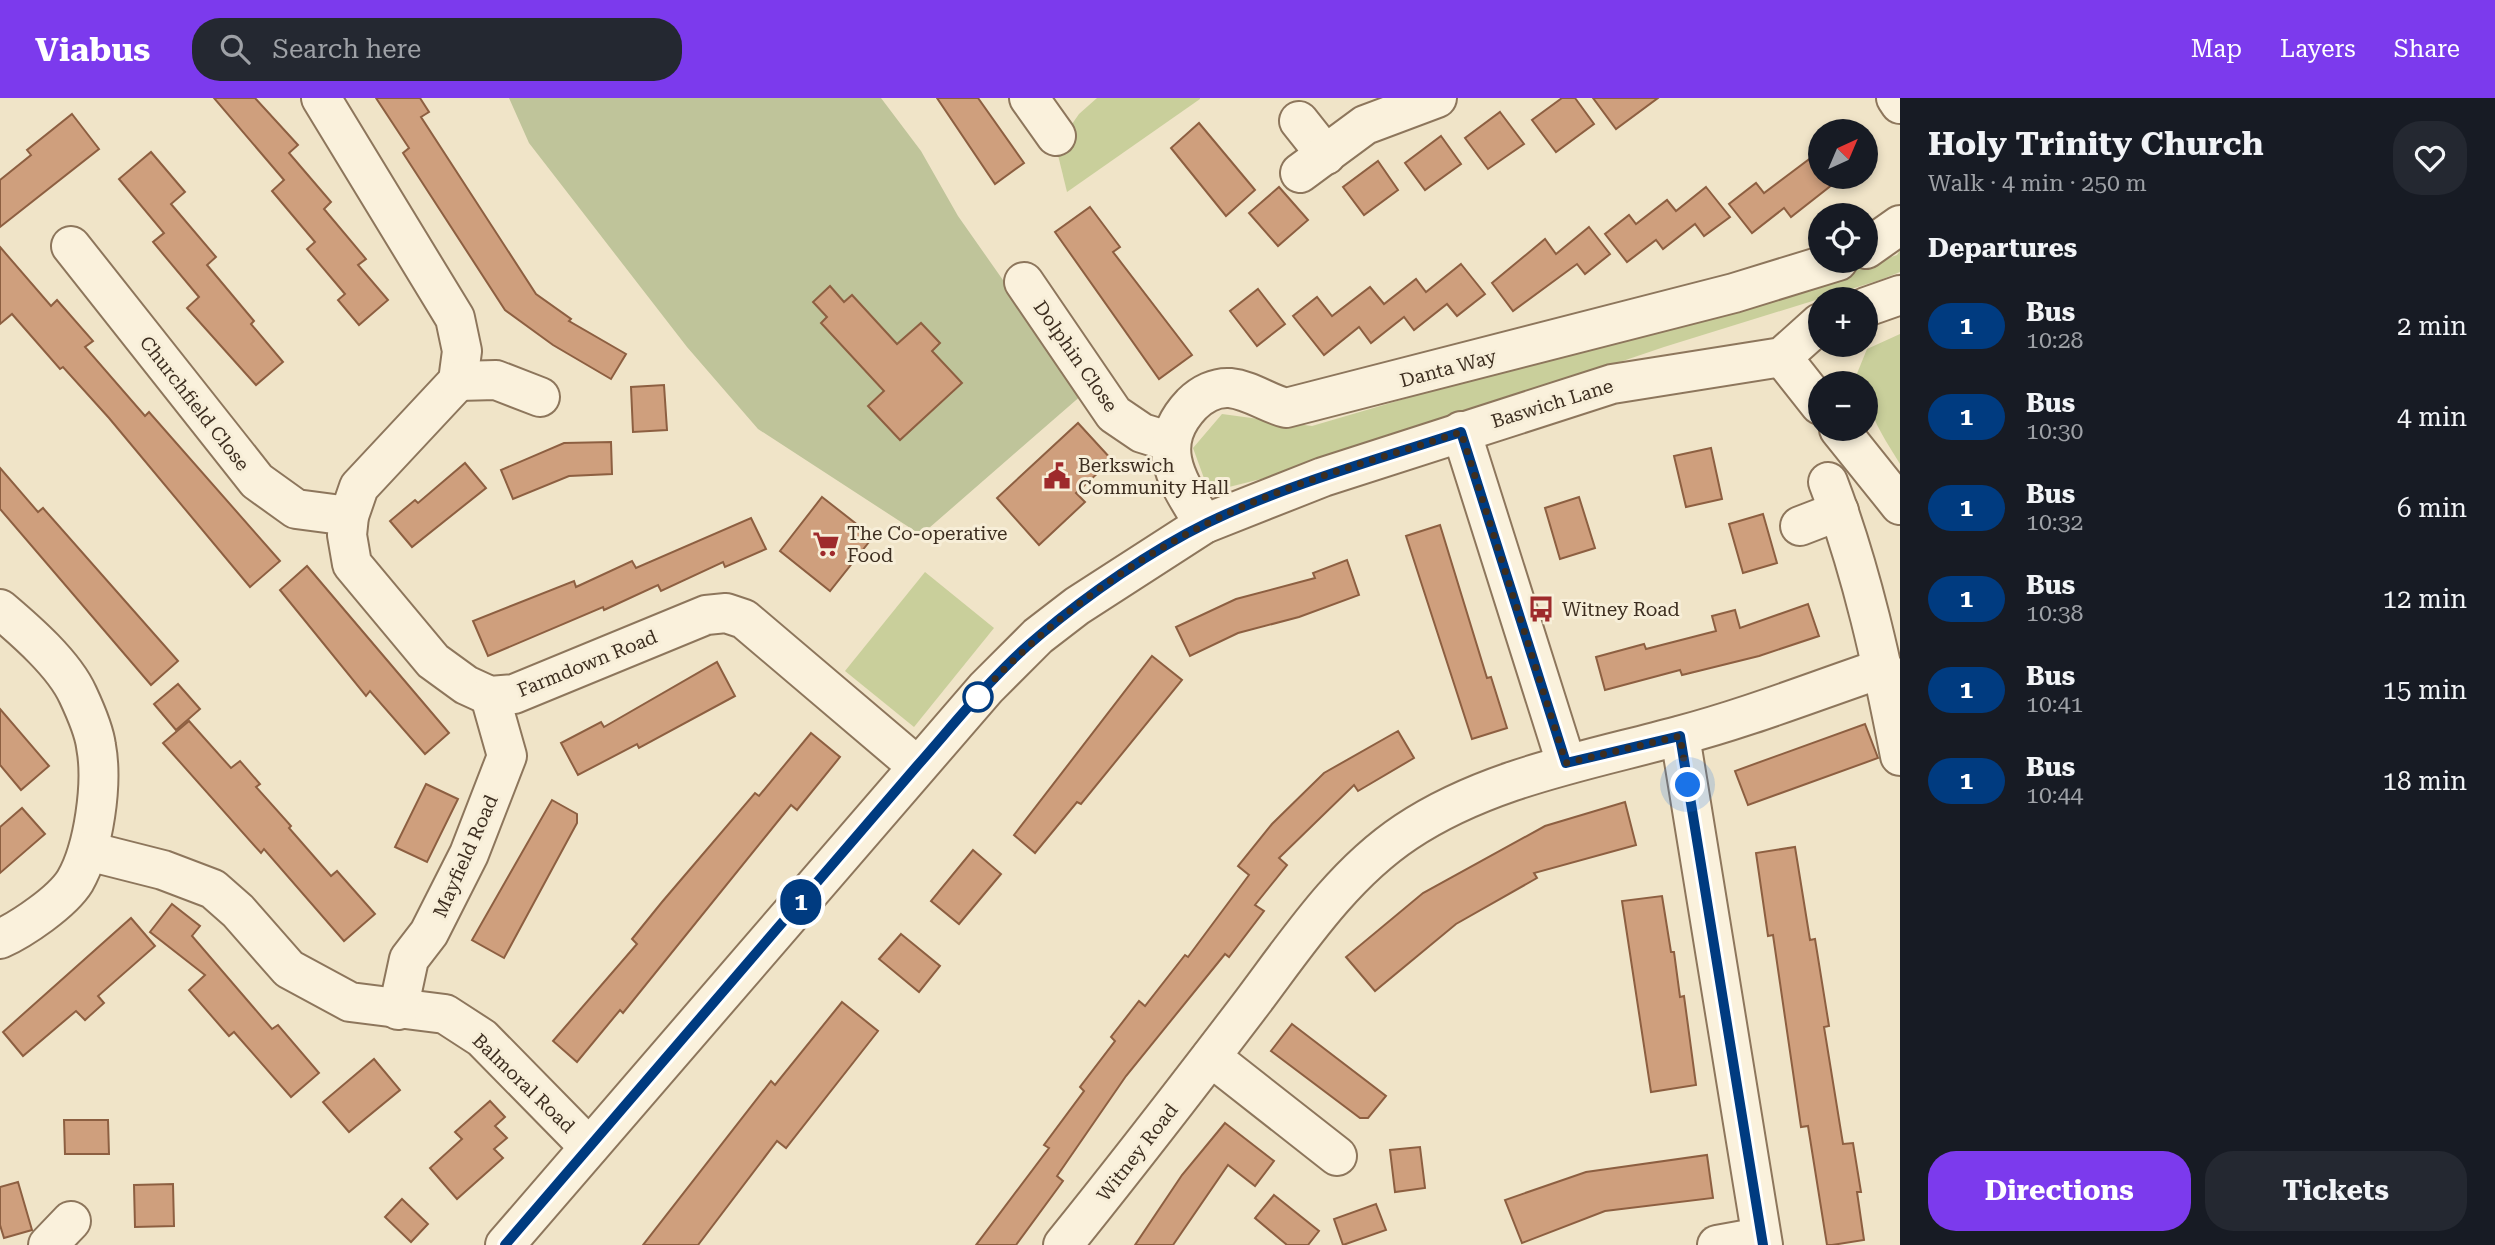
<!DOCTYPE html>
<html lang="en">
<head>
<meta charset="utf-8">
<style>
  :root { --surface:#171b24; --page:#242831; --text:#f1f3f6; --muted:#9ea1a6; --accent:#7c3aed }
  body { margin:0; font-family:"Roboto Serif",serif; background:var(--page); color:var(--text); height:100vh; display:flex; flex-direction:column; font-size:26px; white-space:nowrap }
  * { box-sizing:border-box; margin:0 }
  p { font-size:23px; color:var(--muted) }
  .icon { flex:none; width:38px; height:38px; fill:none; stroke:currentColor; stroke-width:2; stroke-linecap:round; stroke-linejoin:round }
  .map { position:relative; flex:1; overflow:hidden }
  .sheet { display:flex; flex-direction:column; background:var(--surface); width:595px }
  .sheet>* { flex:none }
  .badge { padding:0 14px; border-radius:23px; font-size:24px; line-height:46px }
  .needle { width:46px; rotate:44deg }
  .buttons { position:absolute; left:1808px; top:21px; display:grid; gap:14px }
  .buttons a { display:grid; place-items:center; width:70px; height:70px; border-radius:50%; background:var(--surface); box-shadow:0 4px 10px #0003; font-size:35px }
  .you { position:absolute; width:35px; height:35px; margin:-18px; border:5px solid #fff; border-radius:50%; background:#1a73e8; box-shadow:0 0 0 10px #1a73e833 }
  .map>.badge { position:absolute; translate:-50% -50%; box-shadow:0 0 0 4px #fff }
  h2 { padding:0 28px; font-size:26px; line-height:63px }
  .round { display:grid; place-items:center; flex:none; width:74px; height:74px; border-radius:28px; background:var(--page) }
  .summary { display:flex; align-items:center; justify-content:space-between; height:119px; padding:0 28px }
  h1 { font-size:33px; font-weight:700; line-height:52px }
  .cta { display:flex; gap:14px; margin-top:auto; padding:14px 28px }
  .cta a { flex:1; height:80px; border-radius:28px; background:var(--accent); color:#fff; font-size:28px; font-weight:700; line-height:80px; text-align:center }
  .cta a+a { background:var(--page); color:var(--text) }
  ul { padding:0; list-style:none }
  li { display:flex; align-items:center; gap:21px; height:91px; padding:0 28px }
  li div { flex:1 }
  li b { display:block; font-size:26px }
  li em { font-style:normal }
  li .badge { min-width:77px; font-weight:700; text-align:center }
  header { display:flex; align-items:center; gap:42px; box-sizing:border-box; height:98px; padding:0 35px; background:var(--accent); color:#fff }
  header strong { font-size:33px }
  nav { display:flex; gap:38px; margin-inline-start:auto; font-size:24px }
  .search { width:490px; height:63px; background:var(--page); display:flex; align-items:center; gap:18px; box-sizing:border-box; padding:0 24px; border-radius:28px; color:var(--muted); font-size:26px }
  main { display:flex; flex:1; min-height:0 }
  .map>svg:first-child { display:block }
</style>
</head>
<body>
<header>
<strong>Viabus</strong>
<div class="search"><svg class="icon" aria-label="search" viewBox="0 0 24 24"><circle cx="10" cy="10" r="6"/><path d="M15 15l6 6"/></svg>Search here</div>
<nav><a>Map</a><a>Layers</a><a>Share</a></nav>
</header>
<main>
<div class="map">
<svg width="1900" height="1147" viewBox="0 0 1900 1147">
  <rect width="100%" height="100%" fill="#f0e4c8"/>
  <g fill="#c9cf9b">
    <polygon points="1097,0 1200,0 1200,1 1067,94 1056,49 1079,16"/>
    <polygon points="1900,152 1900,174 1880,182 1664,249 1317,367 1209,394 1193,350 1222,316 1312,328 1575,251 1740,209 1897,157"/>
    <path d="M 1900,236 L 1900,366 C 1885,341 1866,315 1866,285 L 1859,285 L 1856,278 L 1867,251 Z"/>
    <polygon points="925,474 994,530 914,629 845,573"/>
  </g>
  <polygon fill="#bfc49a" points="509,0 881,0 921,53 958,118 1083,296 921,437 758,331 687,249 529,45"/>
  <g fill="#cf9f7d" stroke="#8d5f41" stroke-width="2">
    <polygon points="214,0 255,0 298,47 289,55 331,104 324,111 366,161 358,167 388,202 359,227 338,202 345,196 307,151 315,144 272,93 284,82"/>
    <polygon points="376,0 420,0 429,14 421,19 536,196 571,221 569,223 626,256 611,281 553,247 505,212 403,55 409,50"/>
    <polygon points="937,0 978,0 1024,65 995,86"/>
    <polygon points="1562,0 1575,0 1594,26 1556,54 1532,22"/>
    <polygon points="1593,0 1658,0 1616,31"/>
    <polygon points="1500,14 1524,46 1488,71 1465,40"/>
    <polygon points="72,16 99,51 0,129 0,82 31,57 27,52"/>
    <polygon points="1199,25 1255,92 1226,118 1171,50"/>
    <polygon points="1441,38 1461,66 1425,92 1405,65"/>
    <polygon points="1820,53 1820,79 1842,79 1791,119 1784,110 1752,135 1729,106 1756,85 1764,95"/>
    <polygon points="151,54 185,94 171,106 216,159 207,167 254,223 251,226 283,264 256,287 187,210 199,199 153,144 164,135 119,81"/>
    <polygon points="1378,63 1398,92 1364,117 1343,89"/>
    <polygon points="1279,89 1308,122 1278,148 1249,115"/>
    <polygon points="1706,89 1730,119 1704,138 1695,126 1663,151 1656,142 1627,164 1605,136 1629,117 1636,126 1667,102 1676,113"/>
    <polygon points="1090,109 1120,149 1113,154 1192,257 1159,281 1055,134"/>
    <polygon points="1589,129 1610,156 1585,176 1577,166 1513,213 1492,185 1545,141 1556,156"/>
    <polygon points="0,149 51,208 57,202 93,243 85,249 145,318 149,314 280,463 250,489 109,320 63,269 60,271 12,216 0,226"/>
    <polygon points="1461,166 1485,196 1457,218 1447,206 1414,232 1404,219 1371,245 1359,229 1324,257 1293,218 1317,199 1332,218 1370,189 1384,206 1416,181 1426,194"/>
    <polygon points="830,188 844,204 852,197 897,246 921,225 940,245 932,253 962,285 900,342 868,308 884,293 821,225 827,219 813,204"/>
    <polygon points="1258,191 1285,226 1257,248 1230,213"/>
    <polygon points="664,287 667,332 633,334 631,289"/>
    <polygon points="1078,325 1112,362 1076,395 1085,404 1039,447 997,400"/>
    <polygon points="611,344 612,376 569,378 513,401 501,372 564,345"/>
    <polygon points="1711,350 1722,401 1686,409 1674,358"/>
    <polygon points="465,365 486,390 412,449 390,423 415,402 418,405"/>
    <polygon points="0,370 38,414 43,410 178,563 151,587 0,411"/>
    <polygon points="822,399 873,439 830,493 780,453"/>
    <polygon points="1579,399 1595,450 1560,461 1545,410"/>
    <polygon points="1763,416 1777,465 1743,475 1729,426"/>
    <polygon points="751,420 766,451 725,469 723,464 661,493 658,487 604,512 603,509 488,558 473,523 574,483 576,489 632,463 636,470"/>
    <polygon points="1440,427 1487,580 1491,579 1507,630 1472,641 1406,438"/>
    <polygon points="1347,462 1359,497 1299,519 1238,535 1190,558 1176,529 1236,501 1315,480 1313,475"/>
    <polygon points="307,468 449,635 425,656 370,593 366,598 280,492"/>
    <polygon points="1808,506 1819,538 1759,558 1682,577 1680,572 1605,592 1596,559 1644,546 1646,551 1716,533 1712,518 1735,512 1740,530"/>
    <polygon points="1152,558 1182,582 1081,706 1077,704 1035,755 1014,737"/>
    <polygon points="717,564 735,598 639,650 637,646 578,677 561,645 601,624 604,629"/>
    <polygon points="178,586 200,611 176,632 154,606"/>
    <polygon points="0,611 49,668 21,692 0,667"/>
    <polygon points="189,623 231,670 240,663 260,686 256,689 291,728 289,730 331,778 337,773 375,816 344,843 264,751 261,755 163,645"/>
    <polygon points="1865,626 1878,660 1748,707 1735,673"/>
    <polygon points="1398,633 1414,660 1358,693 1354,687 1279,760 1287,767 1255,807 1264,813 1229,859 1225,856 1126,978 1057,1078 1063,1083 1016,1147 976,1147 1049,1050 1044,1047 1084,993 1080,989 1115,943 1111,939 1139,903 1145,908 1185,857 1188,859 1249,777 1238,768 1272,726 1324,675"/>
    <polygon points="811,635 840,659 797,712 791,707 623,915 620,912 577,964 553,943 637,846 632,841 662,804 755,695 759,698"/>
    <polygon points="426,686 458,701 427,764 395,749"/>
    <polygon points="552,702 577,716 577,725 504,860 472,842"/>
    <polygon points="1625,704 1636,747 1534,775 1537,780 1456,826 1375,893 1346,859 1423,795 1545,728"/>
    <polygon points="22,710 45,736 0,775 0,729"/>
    <polygon points="1795,749 1810,842 1815,841 1829,928 1824,929 1843,1046 1853,1045 1861,1094 1857,1094 1864,1142 1832,1147 1827,1147 1808,1028 1801,1029 1773,837 1768,838 1756,755"/>
    <polygon points="973,752 1001,776 959,826 931,803"/>
    <polygon points="1662,798 1671,854 1674,854 1680,899 1684,898 1696,987 1651,994 1622,803"/>
    <polygon points="172,806 200,828 192,838 272,931 278,927 319,975 291,999 234,934 229,938 189,892 205,877 150,834"/>
    <polygon points="131,820 155,848 98,898 104,905 85,922 76,913 23,958 3,934"/>
    <polygon points="901,836 940,868 919,894 879,861"/>
    <polygon points="842,904 878,933 786,1050 777,1043 698,1147 643,1147 771,983 775,987"/>
    <polygon points="1292,926 1386,998 1368,1020 1360,1020 1271,953"/>
    <polygon points="374,961 400,992 349,1034 323,1004"/>
    <polygon points="490,1003 505,1019 495,1028 507,1040 494,1051 503,1060 457,1101 430,1070 462,1041 455,1034"/>
    <polygon points="64,1022 108,1022 109,1056 65,1056"/>
    <polygon points="1225,1025 1274,1063 1255,1088 1228,1067 1173,1147 1135,1147 1182,1077"/>
    <polygon points="1420,1049 1425,1090 1395,1094 1390,1052"/>
    <polygon points="1707,1057 1713,1100 1605,1113 1522,1145 1505,1102 1586,1074"/>
    <polygon points="18,1084 32,1132 4,1140 0,1127 0,1089"/>
    <polygon points="173,1086 174,1128 135,1129 134,1087"/>
    <polygon points="1274,1097 1319,1133 1308,1147 1287,1147 1255,1120"/>
    <polygon points="402,1101 428,1126 411,1144 385,1119"/>
    <polygon points="1376,1106 1386,1132 1343,1147 1334,1121"/>
  </g>
  <g fill="none" stroke-linecap="round" stroke-linejoin="round">
    <g stroke="#8d765c" stroke-width="42">
      <g id="minor">
        <polyline points="321,0 455,220 462,253 458,283 359,389 349,418 347,437 352,466 433,563 466,587 490,598 514,596 706,517 726,515 744,521 917,668"/>
        <polyline points="1029,0 1056,38"/>
        <polyline points="1896,0 1900,6"/>
        <polyline points="1299,23 1326,57"/>
        <polyline points="1300,75 1365,27 1437,0"/>
        <polyline points="71,148 257,383 296,411 349,418"/>
        <polyline points="1866,151 1900,127"/>
        <polyline points="1024,184 1114,316 1142,335 1171,344"/>
        <polyline points="1866,209 1900,197"/>
        <polyline points="1782,259 1820,307"/>
        <polyline points="458,283 496,282 540,299"/>
        <polyline points="1839,331 1900,407"/>
        <polyline points="1461,333 1566,665"/>
        <path d="M 1828,384 C 1862,473 1882,565 1900,658"/>
        <path d="M 1204,426 C 1179,385 1151,349 1192,306 C 1202,296 1216,289 1230,290 C 1250,292 1267,305 1286,310 L 1734,195 L 1838,163"/>
        <polyline points="1800,428 1839,413"/>
        <path d="M 0,511 C 26,533 64,566 78,597 C 85,612 94,632 96,648 C 103,685 94,750 75,783 C 62,804 22,831 0,841"/>
        <polyline points="1680,638 1763,1147"/>
        <polyline points="88,753 163,772 213,791 238,813 289,871 350,904 445,916 482,940 589,1049"/>
        <polyline points="398,912 409,861 429,835 469,756 507,658 490,598"/>
        <polyline points="1211,959 1337,1058"/>
        <polyline points="48,1147 71,1123"/>
        <polyline points="505,1147 986,590 1038,538 1077,508 1204,426 1323,379 1612,286 1782,259 1820,225"/>
        <path d="M 1063,1147 C 1126,1069 1187,990 1248,910 C 1295,848 1340,778 1406,734 C 1487,680 1586,663 1678,638 C 1747,620 1815,593 1883,570"/>
        <polyline points="1717,1147 1761,1139"/>
      </g>
    </g>
    <use href="#minor" stroke="#faf1dc" stroke-width="38"/>
  </g>
  <g fill="none" stroke-linecap="round" stroke-linejoin="round">
    <g stroke="#fff" stroke-width="16">
      <path id="line" d="M 505,1147 L 917,668 C 956,624 994,575 1040,537 C 1087,497 1152,452 1207,425 C 1288,386 1376,362 1461,334 L 1566,665 L 1680,638 L 1763,1147"/>
    </g>
    <use href="#line" stroke="#003b80" stroke-width="10"/>
    <path stroke="#3d2e20" stroke-width="7" stroke-dasharray="0 12.6" d="M 978,599 C 1040,530 1123,467 1206,426 C 1286,385 1376,362 1461,334 L 1566,665 L 1680,638 L 1688,687"/>
  </g>
  <defs>
    <g id="civic-bare" transform="scale(2.1)"><path d="M-.6-6.5H3V-4.5H.6V-3L4-1V1h2V6H-6V1h2V-1L-.6-3ZM-1.2 2.5V6h2.4V2.5Z" fill="#9e2a2b" stroke="#f7eed8" stroke-width="2.5" paint-order="stroke"/></g>
    <g id="supermarket-bare" transform="scale(2.1)"><path d="M-6-5.5h2.5l.6 2H6L4.5 2H-2.5L-4.4-4H-6ZM-1.5 3.2a1.3 1.3 0 1 0 .1 0ZM3 3.2a1.3 1.3 0 1 0 .1 0Z" fill="#9e2a2b" stroke="#f7eed8" stroke-width="2.5" paint-order="stroke"/></g>
    <g id="bus-bare" transform="scale(2.1)"><path d="M-5-6H5V4H4V6H2V4H-2V6H-4V4H-5ZM-3.5-4V0h7V-4ZM-3.5 1.2v1.5H-2V1.2ZM2 1.2v1.5H3.5V1.2Z" fill="#9e2a2b" stroke="#f7eed8" stroke-width="2.5" paint-order="stroke"/></g>
  </defs>
  <g fill-rule="evenodd">
    <use href="#civic-bare" x="1057" y="378"/>
    <use href="#supermarket-bare" x="826" y="446"/>
    <use href="#bus-bare" x="1541" y="511"/>
  </g>
  <circle fill="#fff" stroke="#003b80" stroke-width="3.5" cx="978" cy="599" r="14"/>
  <g text-anchor="middle" stroke-width="6" stroke-linejoin="round" paint-order="stroke">
    <g font-size="19" fill="#3d2e20" stroke="#f7eed8">
      <text transform="translate(1076 258) rotate(55)" y="7">Dolphin Close</text>
      <text transform="translate(1448 270) rotate(-15)" y="7">Danta Way</text>
      <text transform="translate(195 305) rotate(52)" y="7">Churchfield Close</text>
      <text transform="translate(1552 305) rotate(-17)" y="7">Baswich Lane</text>
      <text transform="translate(587 565) rotate(-22)" y="7">Farmdown Road</text>
      <text transform="translate(465 758) rotate(-66)" y="7">Mayfield Road</text>
      <text transform="translate(524 985) rotate(44)" y="7">Balmoral Road</text>
      <text transform="translate(1137 1054) rotate(-52)" y="7">Witney Road</text>
    </g>
    <g font-size="19" fill="#3d2e20" stroke="#f7eed8" text-anchor="start">
      <text x="1078" y="374">Berkswich<tspan x="1078" dy="22">Community Hall</tspan></text>
      <text x="847" y="442">The Co-operative<tspan x="847" dy="22">Food</tspan></text>
      <text x="1562" y="518">Witney Road</text>
    </g>
  </g>
</svg>
<div class="buttons">
<a><svg class="needle" viewBox="-14 -14 28 28"><path d="M0-13l5 13h-10z" fill="#e53935"/><path d="M0 13l5-13h-10z" fill="#9ea1a6"/></svg></a>
<a><svg class="icon" aria-label="locate" viewBox="0 0 24 24"><circle cx="12" cy="12" r="6"/><path d="M12 2v4M12 18v4M2 12h4M18 12h4"/></svg></a>
<a>+</a>
<a>−</a>
</div>
<div class="you" style="left:1688px;top:687px"></div>
<b class="badge" style="left:801px;top:804px;background:#003b80;color:#fff">1</b>
</div>
<section class="sheet">
<div class="summary"><div><h1>Holy Trinity Church</h1><p>Walk · 4 min · 250 m</p></div><a class="round"><svg class="icon" aria-label="heart" viewBox="0 0 24 24"><path d="M12 20l-8-8c-3-5 5-10 8-4 3-6 11-1 8 4z"/></svg></a></div>
<h2>Departures</h2>
<ul>
<li><span class="badge" style="background:#003b80;color:#fff">1</span><div><b>Bus</b><p>10:28</p></div><em>2 min</em></li>
<li><span class="badge" style="background:#003b80;color:#fff">1</span><div><b>Bus</b><p>10:30</p></div><em>4 min</em></li>
<li><span class="badge" style="background:#003b80;color:#fff">1</span><div><b>Bus</b><p>10:32</p></div><em>6 min</em></li>
<li><span class="badge" style="background:#003b80;color:#fff">1</span><div><b>Bus</b><p>10:38</p></div><em>12 min</em></li>
<li><span class="badge" style="background:#003b80;color:#fff">1</span><div><b>Bus</b><p>10:41</p></div><em>15 min</em></li>
<li><span class="badge" style="background:#003b80;color:#fff">1</span><div><b>Bus</b><p>10:44</p></div><em>18 min</em></li>
</ul>
<div class="cta"><a>Directions</a><a>Tickets</a></div>
</section>
</main>
</body>
</html>
